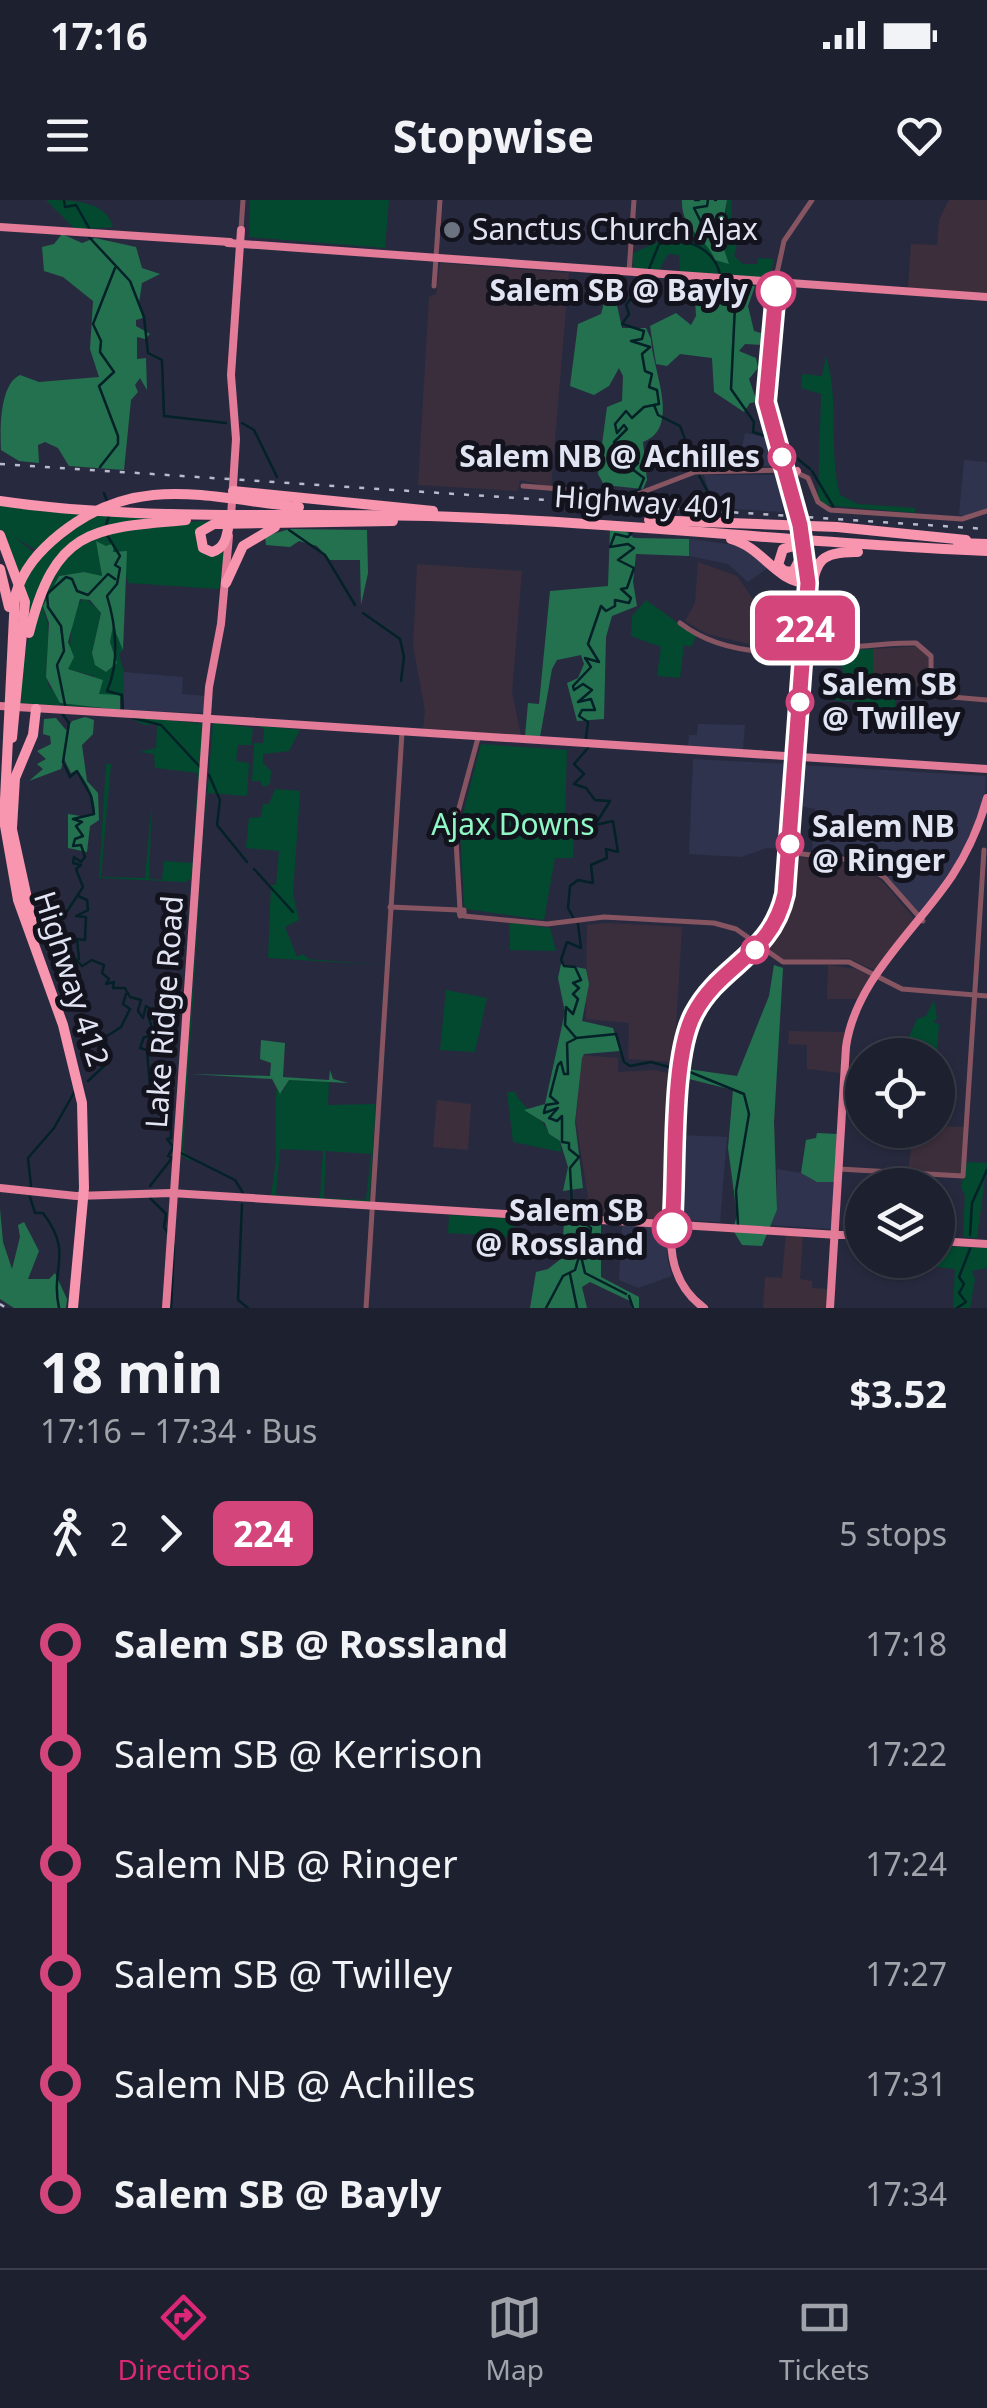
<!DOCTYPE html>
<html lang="en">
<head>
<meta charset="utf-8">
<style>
  :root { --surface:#1d202e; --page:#2a2d3a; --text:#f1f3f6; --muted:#a0a3aa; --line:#3b3e4a; --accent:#db2777 }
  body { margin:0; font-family:"Noto Sans",sans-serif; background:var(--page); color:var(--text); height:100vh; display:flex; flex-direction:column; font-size:38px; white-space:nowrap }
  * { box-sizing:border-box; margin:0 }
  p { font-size:32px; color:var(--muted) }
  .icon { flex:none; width:55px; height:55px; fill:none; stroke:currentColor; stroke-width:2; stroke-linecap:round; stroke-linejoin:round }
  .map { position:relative; height:1108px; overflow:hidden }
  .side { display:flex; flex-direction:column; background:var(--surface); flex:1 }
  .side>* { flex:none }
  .badge { padding:0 20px; border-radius:15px; font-size:35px; line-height:65px }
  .controls { position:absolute; left:845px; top:838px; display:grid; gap:20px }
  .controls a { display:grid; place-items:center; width:110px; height:110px; border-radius:50%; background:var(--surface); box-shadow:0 2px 8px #0004,0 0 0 2px var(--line); font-size:50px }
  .map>.badge { position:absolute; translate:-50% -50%; box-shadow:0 0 0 5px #fff }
  .legs { display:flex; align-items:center; gap:15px; height:110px; padding:0 40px; font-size:32px }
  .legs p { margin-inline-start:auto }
  .head { display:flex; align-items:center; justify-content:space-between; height:170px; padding:0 40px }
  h1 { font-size:55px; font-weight:700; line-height:75px }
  ul { padding:0 40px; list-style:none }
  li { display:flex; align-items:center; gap:35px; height:110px; font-size:38px }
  li i { display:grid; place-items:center; width:15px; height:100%; margin:0 12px; background:currentColor }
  li i::after { content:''; width:25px; height:25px; margin:-12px; border:8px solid; border-radius:50%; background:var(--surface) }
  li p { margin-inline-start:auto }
  li:first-child i { background:linear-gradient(#0000 50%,currentColor 0) }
  li:last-child i { background:linear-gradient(currentColor 50%,#0000 0) }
  .status { display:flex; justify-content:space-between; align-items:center; height:70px; padding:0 50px; background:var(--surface); direction:ltr }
  .status svg { height:28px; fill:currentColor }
  header { display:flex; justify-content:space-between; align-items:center; height:130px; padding:0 40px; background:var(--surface); font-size:45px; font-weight:700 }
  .tab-bar { display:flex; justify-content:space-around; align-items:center; height:140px; border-top:2px solid var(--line); background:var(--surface); font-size:28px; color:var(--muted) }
  .tab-bar a { display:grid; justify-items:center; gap:5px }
  .tab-bar .active { color:var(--accent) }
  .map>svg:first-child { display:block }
</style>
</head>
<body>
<div class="status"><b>17:16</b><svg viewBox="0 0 49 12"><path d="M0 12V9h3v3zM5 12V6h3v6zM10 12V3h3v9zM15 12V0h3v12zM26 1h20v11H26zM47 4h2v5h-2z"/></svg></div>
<header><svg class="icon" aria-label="menu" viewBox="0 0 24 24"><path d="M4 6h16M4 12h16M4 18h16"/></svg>Stopwise<svg class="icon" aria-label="heart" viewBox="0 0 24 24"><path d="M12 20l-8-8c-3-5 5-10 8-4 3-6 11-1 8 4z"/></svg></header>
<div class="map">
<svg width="987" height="1108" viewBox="0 0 987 1108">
  <rect width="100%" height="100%" fill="#272a3e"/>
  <g fill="#2f334e">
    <polygon points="745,233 770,238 776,266 738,267"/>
    <polygon points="964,260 987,262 987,309 970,317 959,315"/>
    <polygon points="704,275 779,275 783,312 734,309 711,299"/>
    <polygon points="689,339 742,346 769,367 748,382 728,364 689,356"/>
    <polygon points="757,398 796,400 796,447 756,445"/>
    <polygon points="124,472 183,477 182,494 206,496 205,513 124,510"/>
    <polygon points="698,524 745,525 743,550 688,546 689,535 697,535"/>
    <polygon points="693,559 789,564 783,649 767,648 741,657 689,654"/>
    <polygon points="801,565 986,576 985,599 958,661 920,714 874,666 846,655 812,651 815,609 800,606 796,600"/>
    <polygon points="682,935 727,937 720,1022 677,1020"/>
    <polygon points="777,969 801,973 817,982 835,982 833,1029 771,1025 777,1010"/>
    <polygon points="622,1025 669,1028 667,1057 672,1076 638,1088 619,1080"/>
  </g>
  <g fill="#3a2e3d">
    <polygon points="440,63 569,73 551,287 520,280 518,291 418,285 429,97 436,94"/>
    <polygon points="698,362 737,376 753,399 749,444 707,434 685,421 695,403"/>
    <polygon points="417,364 522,371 512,492 521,536 423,530 425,511 413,445"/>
    <polygon points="791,657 835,659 868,671 885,684 915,720 876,771 848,758 788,762 763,747 778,725 787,697"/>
    <polygon points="610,723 682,727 674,862 628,859 629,823 586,819 587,725"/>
    <polygon points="828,765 856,769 872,777 857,799 827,799"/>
    <polygon points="789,831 844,832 841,873 807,869 807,845 788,844"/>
    <polygon points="581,855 618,858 618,872 655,870 678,876 668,1021 591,1016 576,921"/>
  </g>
  <g fill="#3c2e3b">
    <polygon points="949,0 987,0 987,93 908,88 911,44 937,45 939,20"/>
    <polygon points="917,446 928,456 928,480 916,487 901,485 896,490 878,491 873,486 873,449"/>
    <polygon points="437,900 471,904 468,950 433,947"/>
    <polygon points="938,926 965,927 962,974 908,971 914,930 938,930"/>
    <polygon points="786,1034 803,1035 800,1079 812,1081 812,1088 828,1089 827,1108 763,1108 765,1077 782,1078"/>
  </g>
  <g fill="#02492f" fill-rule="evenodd">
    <path d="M 46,0 C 72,0 105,0 113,27 L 76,30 Z"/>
    <polygon points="250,0 389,0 385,48 249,37"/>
    <polygon points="727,0 732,0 731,31 737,44 734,56 743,64 757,64 758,58 774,59 770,78 680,71 679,55 668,54 659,70 633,68 633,53 665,39 680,38 683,20 709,46 715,60 723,47"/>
    <path d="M 826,156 C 840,202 828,249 840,295 L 858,304 L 915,308 L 915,313 L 824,305 L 818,299 L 821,194 L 801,188 L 802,174 L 822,176 Z"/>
    <polygon points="0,305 86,313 37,350 14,337 35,353 21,376 0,329"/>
    <polygon points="91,314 181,318 104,326 69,346 29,422 22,380 32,364"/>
    <path d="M 227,320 L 206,324 L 202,348 L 225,348 L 219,389 L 128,383 L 119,351 L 113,352 L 100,343 L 101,377 L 84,372 L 58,376 L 44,412 C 54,433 42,463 49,487 L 60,497 L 61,507 L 64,503 L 102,508 L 17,503 C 28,436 38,345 118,328 C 153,321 192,323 227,320 Z"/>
    <polygon points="84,397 101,412 92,453 106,472 117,463 110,442 113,423 123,450 119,454 124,472 124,510 120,498 99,494 94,476 68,469 73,412"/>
    <polygon points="646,400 696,436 691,447 684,445 680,478 657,476 661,447 631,436 632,416"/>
    <polygon points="873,449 873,486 878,491 896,490 894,523 859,522 859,502 834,500 839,492 847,493 839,451"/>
    <polygon points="127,516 205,524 189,757 194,668 191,679 185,682 99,678 106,564 111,564 101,677 145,678 152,600 149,679 162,680 164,661 193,663 198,573 155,568 154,554 139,552 156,548 157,524 144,525"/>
    <polygon points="213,522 253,528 251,545 238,545 236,561 249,563 247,596 207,593 183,950 192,962 180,955"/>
    <polygon points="256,525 300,530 289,551 263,554 263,563 271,571 270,584 263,587 260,581 252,581 254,543 263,543 264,529"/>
    <polygon points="481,544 567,550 565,619 575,622 573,658 555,658 544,720 466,709 464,704 460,626"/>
    <polygon points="275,589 300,591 293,694 299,720 285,727 297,757 303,754 308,759 382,765 268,758 271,685 276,685 279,651 246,648 249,618 261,617 263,604 269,604"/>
    <polygon points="509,722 550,728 556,751 510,750"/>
    <polygon points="446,790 487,798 475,852 440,850"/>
    <polygon points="934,800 937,818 933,822 939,824 937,851 901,855 917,819 926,816"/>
    <path d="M 289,880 L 329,882 L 328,905 L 376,904 L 369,1003 L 271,996 L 276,961 L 276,890 L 282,893 ZM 280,949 L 323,951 L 320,998 L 276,995 ZM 326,951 L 371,954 L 366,1000 L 324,998 Z"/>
    <path d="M 507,892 L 515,892 C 522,909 542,915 549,934 L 560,941 L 561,952 L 513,942 Z"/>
    <polygon points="967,962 987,963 977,1038 963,1037 965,995 961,987"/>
    <polygon points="449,1015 514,1018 513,1037 448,1033"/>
    <polygon points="938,1046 987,1048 987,1068 972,1071 975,1079 970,1108 953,1108 955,1069 929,1066 930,1060 938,1060"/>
  </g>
  <g fill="#247150">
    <path d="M 682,0 L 727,0 L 720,38 L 729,64 L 715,60 C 705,35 681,31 682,0 Z"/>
    <path d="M 62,34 L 82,43 L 95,38 L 136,47 L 142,68 L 160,74 L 142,83 L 139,103 L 143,118 L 136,120 L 136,126 L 150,134 L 145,139 L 137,137 L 137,159 L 146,158 L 147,190 L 140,178 L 135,185 L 138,192 L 131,200 L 124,270 L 69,266 L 58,248 L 45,242 L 38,245 L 39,263 L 19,261 L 1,250 C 0,227 0,184 20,175 L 39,182 L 99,177 L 90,149 L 93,101 L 63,77 L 44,71 L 42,47 L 54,44 Z"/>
    <polygon points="708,85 720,102 723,85 755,86 748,106 754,131 764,134 762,145 745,144 739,151 756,158 758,168 749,179 757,202 750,203 744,212 714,192 712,158 680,154 667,166 656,164 650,126 676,113 691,125 696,116 695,101"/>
    <path d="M 605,99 L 616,101 L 622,128 L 646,128 L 651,139 C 652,169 682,228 643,242 L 647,280 L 643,289 L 604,285 L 598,274 L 607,207 L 622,201 L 623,176 L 619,168 L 609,186 L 594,195 L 570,186 L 578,124 L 601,114 Z"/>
    <polygon points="290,329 367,330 368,373 361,405 360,360 330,360 317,346 299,341 290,347 266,345 265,336"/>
    <polygon points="610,329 624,330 634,338 689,339 689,356 636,354 633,382 637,406 612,416 606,437 604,519 577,521 567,483 578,478 584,464 581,455 557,460 552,469 540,537 525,536 528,503 539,504 550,391 608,386"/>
    <polygon points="96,341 106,346 114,343 113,352 127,351 123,450 113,426 110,442 117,463 106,472 95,465 92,453 101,413 90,400 80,399 68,442 74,457 68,469 103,480 99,494 120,495 120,510 60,503 46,477 49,423 43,406 59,376 84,372 102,376"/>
    <path d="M 85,517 L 94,520 L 93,534 L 82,545 L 87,581 L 98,593 L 99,620 L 90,626 L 87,652 L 68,648 L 68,614 L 87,617 L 95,613 C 95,596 87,583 77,570 L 71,573 L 64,559 L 61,569 L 29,581 L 43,569 L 37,564 L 46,559 L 37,551 L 51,544 L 50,536 L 43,534 L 44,519 L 56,518 L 66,530 L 72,521 Z"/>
    <polygon points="561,764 586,769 589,784 582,821 613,828 620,851 584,854 582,858 575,922 583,988 563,991 568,967 560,941 549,934 545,923 524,910 545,904 565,812 558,778"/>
    <polygon points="774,765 783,768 774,922 777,1010 762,1046 742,1045 733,1030 737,1015 728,948 733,890 685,878 687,869 737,876 769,796"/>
    <polygon points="261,840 285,843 283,877 329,880 330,870 333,879 348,883 289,880 280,894 272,879 190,874 270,876 271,863 260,859"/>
    <polygon points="817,933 837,934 835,982 817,982 801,973 806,940 816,938"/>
    <polygon points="0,1009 3,1042 12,1069 20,1037 18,1025 24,1022 39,1051 28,1079 49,1079 55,1073 67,1099 66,1108 14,1108 0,1099"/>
    <polygon points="564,1021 601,1023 601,1077 639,1097 639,1108 631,1108 632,1102 590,1082 582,1087 587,1108 530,1108 536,1072 548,1069 562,1058"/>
  </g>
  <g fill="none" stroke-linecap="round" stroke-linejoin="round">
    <g stroke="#032127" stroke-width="2.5">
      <polyline points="64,0 65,7 76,5 89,28"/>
      <polyline points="695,0 699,0"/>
      <polyline points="715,0 716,0"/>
      <polyline points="88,36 130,81 144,117 148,153 162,160 164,216 226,223"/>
      <polyline points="697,42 702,24 694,8 707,6 708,0"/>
      <path d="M 649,69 L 659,44 C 681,35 713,46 720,74"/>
      <polyline points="736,85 731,189 754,222 753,232 768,237"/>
      <polyline points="654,205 658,215 680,226 696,268"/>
      <polyline points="242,223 254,230 277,277"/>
      <polyline points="782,246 810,269"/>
      <polyline points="100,267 118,244 118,236 99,186 114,172 100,152 101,141 93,124 115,68"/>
      <polyline points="812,271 834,308"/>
      <polyline points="699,275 713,302 730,310"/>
      <polyline points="104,293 108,304"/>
      <polyline points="633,300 631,292 639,290 644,278 632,269 638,263 627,262 630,251 616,248 614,242 627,229 624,225 617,233 615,224 626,211 632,218 644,207 659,204 657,190 649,187 652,174 645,171 642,154 650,147 631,141 642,139 644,131 622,124 629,114 626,105 647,77"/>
      <polyline points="105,328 109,316"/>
      <polyline points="289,330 325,355 355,405"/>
      <path d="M 107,335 L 120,356 L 115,365 L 120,368 L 117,384 L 107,396 C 116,425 120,462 107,491 L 122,495 L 123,511"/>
      <polyline points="363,413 400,439 404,457 401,481"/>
      <polyline points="65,505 57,465 64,451 61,426 48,407 47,394 66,377 72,379 77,391 88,395 108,374 115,379"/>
      <polyline points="133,518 161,525 200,567"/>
      <polyline points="586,538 588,522 579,516 582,510 595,510 591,499 578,502 592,490 583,484 574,490 573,486 591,467 585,458 599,462 588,444 601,406 606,411 615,406 615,400 629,403 631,398 621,389 627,388 634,368 618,360 634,348 628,344 610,347 615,334 628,337 632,332"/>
      <polyline points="209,575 220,600 217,625 247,662"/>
      <polyline points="254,669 293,712"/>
      <polyline points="78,696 87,700 88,710 76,716 86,717 85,740 77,739 79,759"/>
      <polyline points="573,717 568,708 570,686 578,680 593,683 591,665 607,658 606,649 618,652 613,621 595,625 610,601 595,600 586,588 574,584 584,574 574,564 588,548"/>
      <polyline points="578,724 581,748 567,742 561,760 564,766 575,767 581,780 573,783 579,788 573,794 578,799 573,814 566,807 565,825 576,838 616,834 624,862 630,866 651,862 676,869"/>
      <polyline points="37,730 64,716 83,687 76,669 81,665 73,663 74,657 81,662 85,657 81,645 73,646 75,639 83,636 76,626 82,622 73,619 94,614 91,596 77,571 70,577 63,562 69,523 63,515"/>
      <polyline points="53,756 72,755 82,766 92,760"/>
      <polyline points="94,761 104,765 102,773 109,779 106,784 114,782 113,788 125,788 130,797 141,800 138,811 143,818 146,806 152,810 148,815 152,828 147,832 152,837 144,837 140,848 147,850 150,887 157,888 169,903 160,913 163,918 171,918 171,938 167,939 174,948"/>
      <polyline points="685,870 744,894 749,914 736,991 738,1024"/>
      <polyline points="88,881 104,866 101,854 109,849 104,838 121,827 130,809 123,804 126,794"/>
      <polyline points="544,912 546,905 558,903 550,896 558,865 561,862 564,874 568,874 567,843 575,839"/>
      <polyline points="544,913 558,908 549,918 557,921 562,916 562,942 569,943 569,949 579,957 570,968 572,1005 582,1004 584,1014"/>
      <polyline points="181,953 235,980 243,993"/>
      <polyline points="31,986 28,958 54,928 75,891"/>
      <polyline points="150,986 172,958 168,956 173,948"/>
      <path d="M 30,997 L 35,1013 L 43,1013 C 74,1054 50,1067 59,1108"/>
      <polyline points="150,998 166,1014 164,1027 168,1033"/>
      <polyline points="242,1004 238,1100 248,1108"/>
      <polyline points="970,1035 972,1003 987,970"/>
      <polyline points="581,1056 585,1073 626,1094"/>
      <polyline points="570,1074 577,1108"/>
      <polyline points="629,1096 633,1108"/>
      <polyline points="171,1108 174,1045"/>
      <polyline points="546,1108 563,1076 575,1070 582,1046 589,1043 591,1028 584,1022"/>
      <polyline points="957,1108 966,1102 959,1093 964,1084 959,1077 970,1049"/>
    </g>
    <g stroke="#875562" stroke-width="5">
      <polyline points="241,30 243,0"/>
      <polyline points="629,72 634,0"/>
      <polyline points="775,82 784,41 812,0"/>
      <polyline points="434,86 440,0"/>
      <polyline points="523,286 635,295 695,272 791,270 808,278 818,302 830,310 962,319 987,311"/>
      <path d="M 680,423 C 746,474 841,442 916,443 L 931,456 L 931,481 L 940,496 L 987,500"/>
      <polyline points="787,652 858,661 885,678 923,721"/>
      <polyline points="390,707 459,710"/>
      <polyline points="460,710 455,623 478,538"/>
      <polygon points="464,710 464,715 460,716 459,711"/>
      <polyline points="464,716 547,724 604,717 714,723 736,729 783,762 849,762 902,789 987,796"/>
      <polyline points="839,969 963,976 984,650"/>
      <polyline points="366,1108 402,532"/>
    </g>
    <g stroke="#e27c98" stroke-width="8">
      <polyline points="0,27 230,42"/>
      <polyline points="228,43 987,97"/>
      <polyline points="775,82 764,200 800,342"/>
      <polyline points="787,277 797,271"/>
      <polyline points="231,317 236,239 231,175 241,30"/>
      <polyline points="0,506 197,518"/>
      <polyline points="196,518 987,569"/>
      <polyline points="0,988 76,996 171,993 838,1035"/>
      <path d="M 674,989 C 670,1033 663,1078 704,1108"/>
      <polyline points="674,990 680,855 688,824 708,794 767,740 783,702 805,393 803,356"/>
      <polyline points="835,1035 862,1035"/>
      <polyline points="938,1041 987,1044"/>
      <polyline points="166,1108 209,487 221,424 229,336"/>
      <path d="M 830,1108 L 846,847 C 855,780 916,730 952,676 C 967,653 980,624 987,598"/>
    </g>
    <g stroke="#f895af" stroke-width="10">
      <polyline points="233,291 433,311"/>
      <path d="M 0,301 C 150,323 304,311 456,317 C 633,323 809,344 987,351"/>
      <path d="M 231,317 C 226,330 229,347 212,352 L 203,348 L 200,332 L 214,324 L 393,321"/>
      <polyline points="649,320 837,327 966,340"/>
      <polyline points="0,335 25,402 12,538"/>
      <path d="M 731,339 C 764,348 775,382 808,383"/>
      <polyline points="958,343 987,344"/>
      <polyline points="798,345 783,349 778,365 784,371 793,372 802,355"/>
      <polyline points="0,369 9,407"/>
      <polyline points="226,383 243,346 275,327"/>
      <path d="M 807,407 C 818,368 810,351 858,352"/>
      <path d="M 29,433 C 55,330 89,328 186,320"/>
      <polyline points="11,625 32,721"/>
      <polyline points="12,628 15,578 33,535 36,509"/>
      <path d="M 73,1108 L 84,988 L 82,903 L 63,825 L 18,700 L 4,620 L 15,396 C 23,369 39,351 60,334 C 137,272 208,298 299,307"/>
    </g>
    <g stroke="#b8bbcb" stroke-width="2.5" stroke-dasharray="5 10" stroke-linecap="butt">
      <polyline points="0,264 987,329"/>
      <polyline points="0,1104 6,1108"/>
    </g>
  </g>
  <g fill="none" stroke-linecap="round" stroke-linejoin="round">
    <g stroke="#fff" stroke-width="22">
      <path id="line-1" d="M 672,1028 C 677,975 670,859 694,814 C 720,764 771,756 785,694 L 808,383 L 800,325 L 766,202 L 776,91"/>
    </g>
    <use href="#line-1" stroke="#d4457c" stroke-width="15"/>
  </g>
  <circle fill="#6b7280" stroke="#12131d" stroke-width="4" cx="452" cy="30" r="10"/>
  <g fill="#fff" stroke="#d4457c" stroke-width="5">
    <circle cx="776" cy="91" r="18"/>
    <circle cx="782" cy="257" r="12"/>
    <circle cx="800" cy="502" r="12"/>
    <circle cx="790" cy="644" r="12"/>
    <circle cx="755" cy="750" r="12"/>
    <circle cx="672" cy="1028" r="18"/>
  </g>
  <g text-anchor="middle" stroke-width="10" stroke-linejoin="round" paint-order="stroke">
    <g font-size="30" fill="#e1e4f2" stroke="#12131d" text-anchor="start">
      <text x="472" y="40">Sanctus Church Ajax</text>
    </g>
    <g font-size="30" font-weight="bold" fill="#e1e4f2" stroke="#12131d" text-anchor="end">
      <text x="748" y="101">Salem SB @ Bayly</text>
      <text x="760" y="267">Salem NB @ Achilles</text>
      <text x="822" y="495" text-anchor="start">Salem SB<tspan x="822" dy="34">@ Twilley</tspan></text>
      <text x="812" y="637" text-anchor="start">Salem NB<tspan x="812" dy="34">@ Ringer</tspan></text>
      <text x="644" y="1021">Salem SB<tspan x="644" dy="34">@ Rossland</tspan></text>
    </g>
    <g font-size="30" fill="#e1e4f2" stroke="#12131d">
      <text transform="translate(645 303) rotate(4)" y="10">Highway 401</text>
      <text transform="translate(71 779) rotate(72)" y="10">Highway 412</text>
      <text transform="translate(165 812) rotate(-86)" y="10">Lake Ridge Road</text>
    </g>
    <g font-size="30" fill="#90f8c5" stroke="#12131d">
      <text x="513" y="635">Ajax Downs</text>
    </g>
  </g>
</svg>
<div class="controls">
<a><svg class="icon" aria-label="locate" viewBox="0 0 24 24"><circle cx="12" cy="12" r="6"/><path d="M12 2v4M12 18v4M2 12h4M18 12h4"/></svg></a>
<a><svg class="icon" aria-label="layers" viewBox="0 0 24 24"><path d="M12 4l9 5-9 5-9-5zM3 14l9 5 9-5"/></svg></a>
</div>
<b class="badge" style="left:805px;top:428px;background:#d4457c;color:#fff">224</b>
</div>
<section class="side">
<div class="head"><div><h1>18 min</h1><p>17:16 – 17:34 · Bus</p></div><b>$3.52</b></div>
<div class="legs"><svg class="icon" aria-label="walk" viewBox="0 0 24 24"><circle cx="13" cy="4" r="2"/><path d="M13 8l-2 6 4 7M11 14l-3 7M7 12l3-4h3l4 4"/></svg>2<svg class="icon" aria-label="forward" viewBox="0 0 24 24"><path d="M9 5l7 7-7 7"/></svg><b class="badge" style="background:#d4457c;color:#fff">224</b><p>5 stops</p></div>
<ul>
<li><i style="color:#d4457c"></i><b>Salem SB @ Rossland</b><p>17:18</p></li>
<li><i style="color:#d4457c"></i><span>Salem SB @ Kerrison</span><p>17:22</p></li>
<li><i style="color:#d4457c"></i><span>Salem NB @ Ringer</span><p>17:24</p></li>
<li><i style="color:#d4457c"></i><span>Salem SB @ Twilley</span><p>17:27</p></li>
<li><i style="color:#d4457c"></i><span>Salem NB @ Achilles</span><p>17:31</p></li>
<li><i style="color:#d4457c"></i><b>Salem SB @ Bayly</b><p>17:34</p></li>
</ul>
</section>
<nav class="tab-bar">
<a class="active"><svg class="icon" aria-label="directions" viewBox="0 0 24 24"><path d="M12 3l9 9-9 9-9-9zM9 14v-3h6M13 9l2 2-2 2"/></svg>Directions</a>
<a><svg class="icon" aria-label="map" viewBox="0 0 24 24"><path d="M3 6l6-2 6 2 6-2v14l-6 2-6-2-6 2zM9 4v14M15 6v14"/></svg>Map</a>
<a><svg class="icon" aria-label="tickets" viewBox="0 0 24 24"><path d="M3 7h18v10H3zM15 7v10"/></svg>Tickets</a>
</nav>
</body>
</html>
